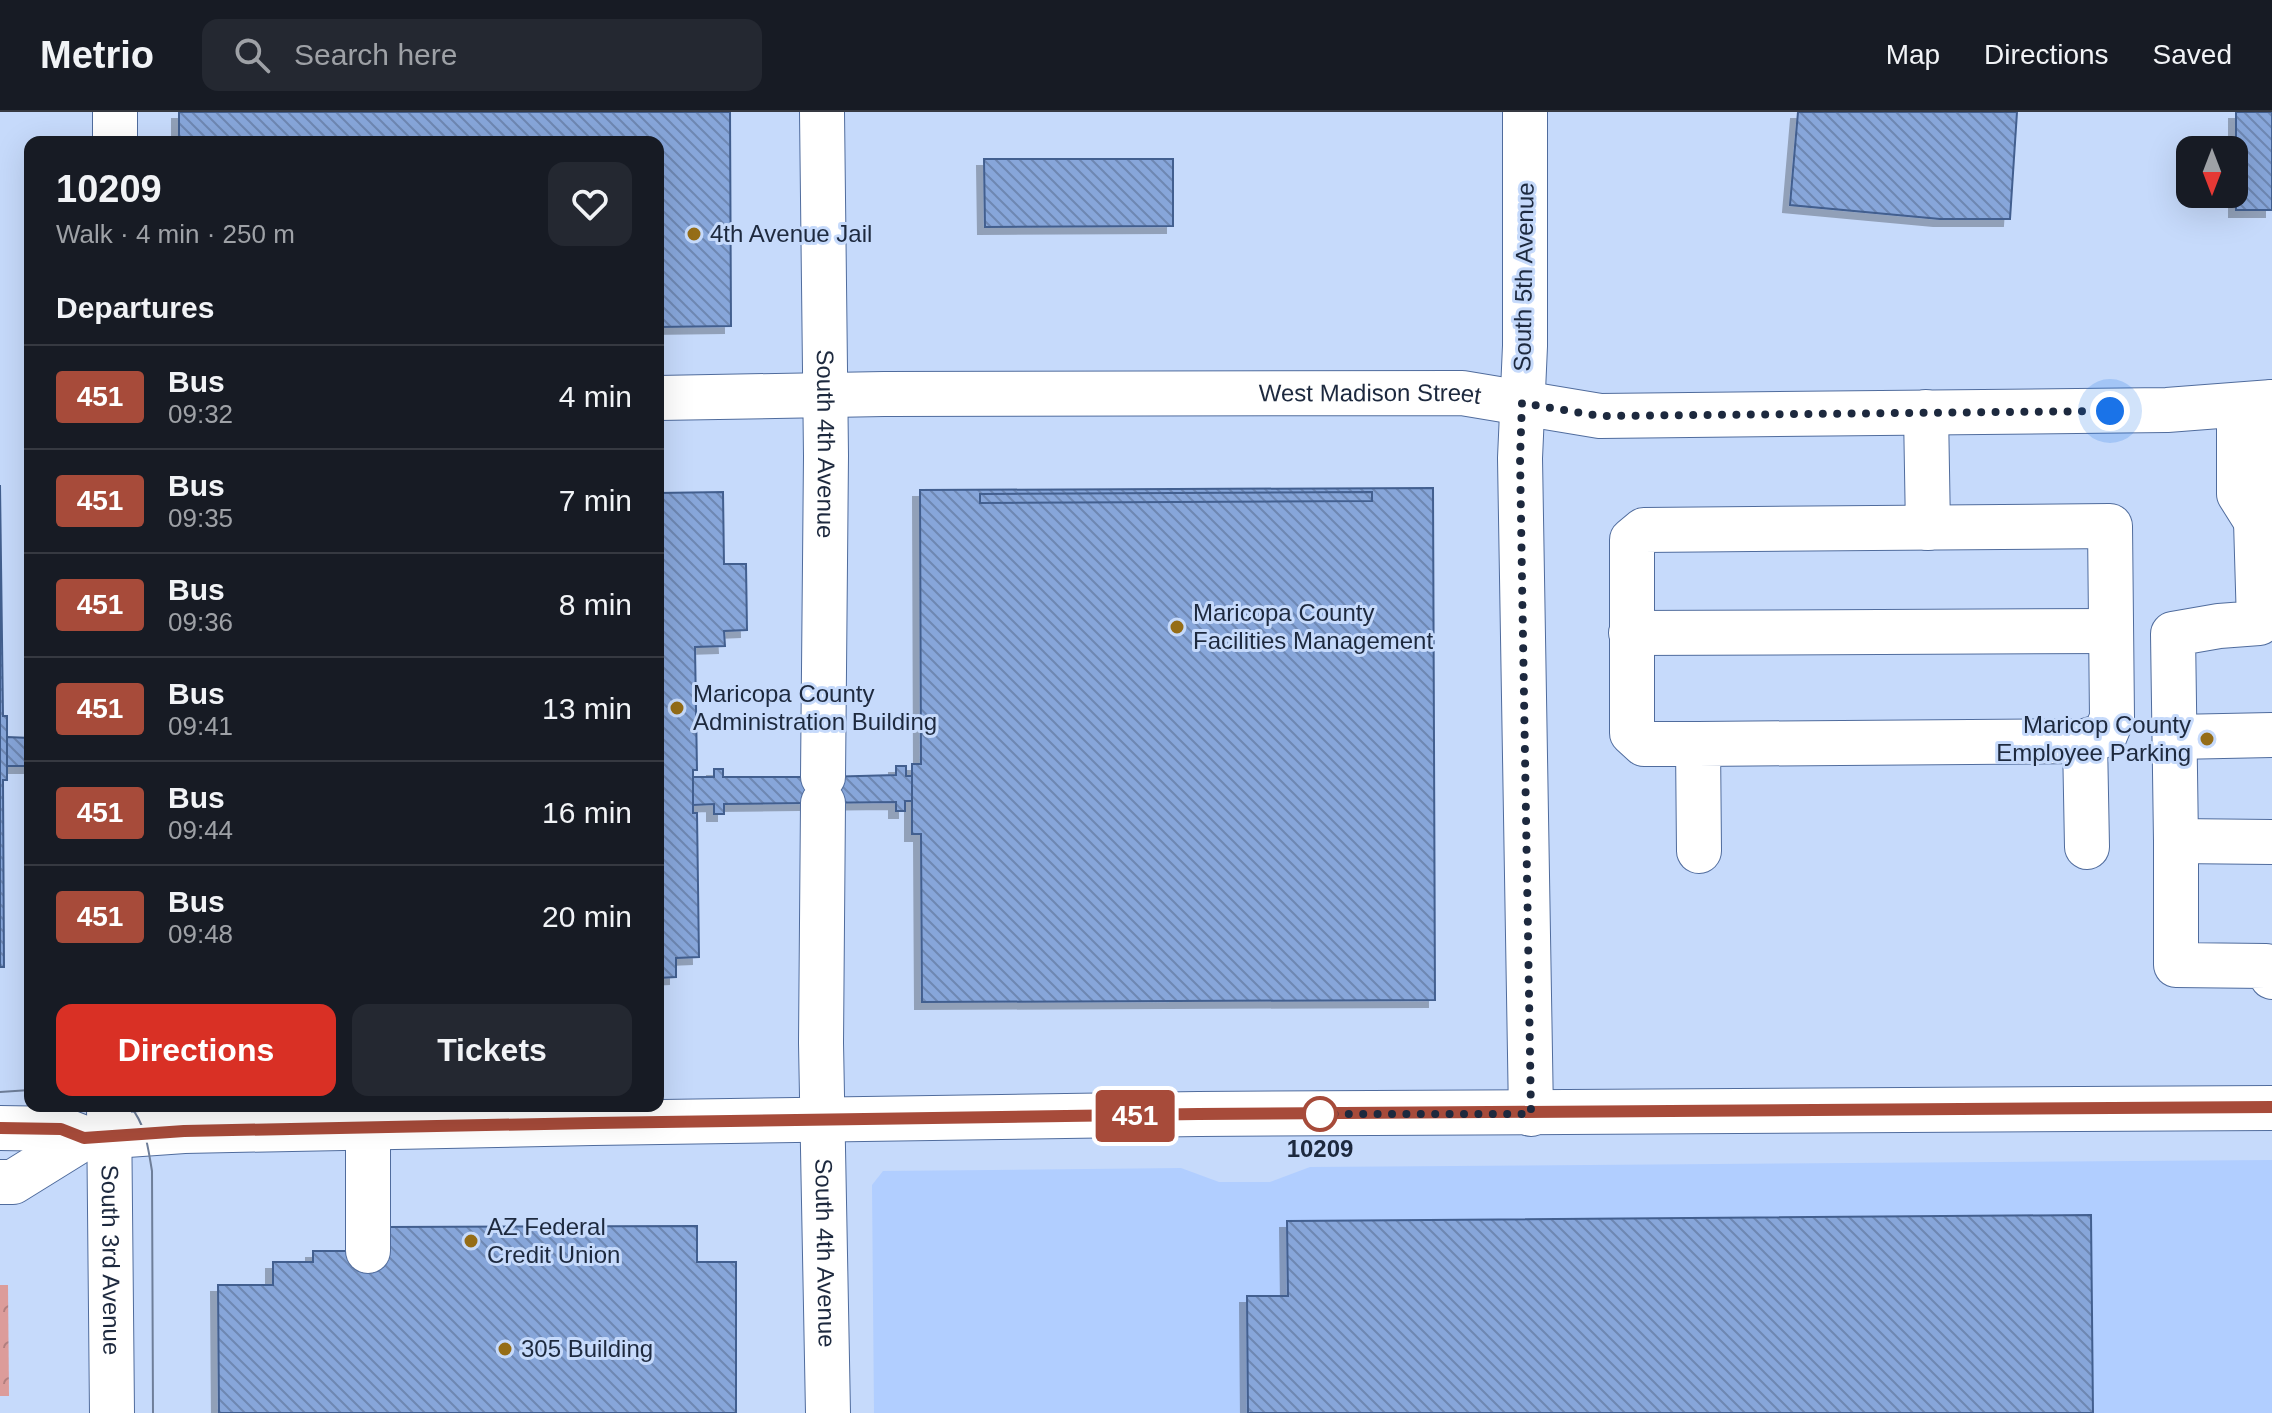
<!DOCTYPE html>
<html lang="en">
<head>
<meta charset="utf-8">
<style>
  :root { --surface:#171b24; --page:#242831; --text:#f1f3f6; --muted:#9ea1a6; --line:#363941; --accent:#d93025 }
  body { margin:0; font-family:Helvetica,sans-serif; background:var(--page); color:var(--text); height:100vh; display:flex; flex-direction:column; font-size:30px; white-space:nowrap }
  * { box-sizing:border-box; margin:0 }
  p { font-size:26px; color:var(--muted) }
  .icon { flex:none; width:44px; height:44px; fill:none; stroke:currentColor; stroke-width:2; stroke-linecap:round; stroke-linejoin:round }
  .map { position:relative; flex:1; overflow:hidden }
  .sheet { position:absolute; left:24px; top:24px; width:640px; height:976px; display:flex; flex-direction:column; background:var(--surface); border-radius:16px; box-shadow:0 8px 32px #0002 }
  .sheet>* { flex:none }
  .badge { padding:0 16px; border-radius:6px; font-size:28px; line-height:52px }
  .needle { width:52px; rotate:180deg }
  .fabs { position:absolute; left:2176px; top:24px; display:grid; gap:16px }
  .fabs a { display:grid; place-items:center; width:72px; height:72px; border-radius:16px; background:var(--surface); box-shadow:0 8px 32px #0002; font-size:40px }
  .you { position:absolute; width:40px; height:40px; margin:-20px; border:6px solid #fff; border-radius:50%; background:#1a73e8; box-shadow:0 0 0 12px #1a73e833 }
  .map>.badge { position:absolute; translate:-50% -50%; box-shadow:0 0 0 4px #fff }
  h2 { padding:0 32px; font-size:30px; line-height:72px }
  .round { display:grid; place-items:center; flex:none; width:84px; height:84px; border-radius:16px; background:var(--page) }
  .headline { display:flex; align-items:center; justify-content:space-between; height:136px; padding:0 32px }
  h1 { font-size:38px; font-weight:600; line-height:60px }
  .button { display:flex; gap:16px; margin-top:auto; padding:16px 32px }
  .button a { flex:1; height:92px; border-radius:16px; background:var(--accent); color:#fff; font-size:32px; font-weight:600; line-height:92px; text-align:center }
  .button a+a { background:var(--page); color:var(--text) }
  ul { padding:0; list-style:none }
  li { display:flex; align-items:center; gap:24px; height:104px; padding:0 32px; border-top:2px solid var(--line) }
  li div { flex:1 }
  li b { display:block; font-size:30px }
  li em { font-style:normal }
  li .badge { min-width:88px; font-weight:700; text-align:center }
  header { display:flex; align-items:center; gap:48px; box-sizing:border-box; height:112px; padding:0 40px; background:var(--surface); border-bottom:2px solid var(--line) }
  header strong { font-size:38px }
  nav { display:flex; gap:44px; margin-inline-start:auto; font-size:28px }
  .search { width:560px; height:72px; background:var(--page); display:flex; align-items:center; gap:20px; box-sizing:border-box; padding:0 28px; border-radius:16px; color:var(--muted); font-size:30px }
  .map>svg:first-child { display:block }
</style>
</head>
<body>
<header>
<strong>Metrio</strong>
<div class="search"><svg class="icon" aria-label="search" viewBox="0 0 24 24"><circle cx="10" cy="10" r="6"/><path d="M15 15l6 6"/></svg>Search here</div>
<nav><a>Map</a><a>Directions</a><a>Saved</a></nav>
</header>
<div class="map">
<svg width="2272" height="1301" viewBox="0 0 2272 1301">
  <defs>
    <pattern id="park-crowns" width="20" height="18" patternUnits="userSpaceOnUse" patternTransform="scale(2)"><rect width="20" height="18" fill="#dc9c9a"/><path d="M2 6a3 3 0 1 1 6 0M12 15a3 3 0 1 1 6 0" fill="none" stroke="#b27f7f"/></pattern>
    <pattern id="building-back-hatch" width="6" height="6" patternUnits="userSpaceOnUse" patternTransform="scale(2)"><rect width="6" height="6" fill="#87a6da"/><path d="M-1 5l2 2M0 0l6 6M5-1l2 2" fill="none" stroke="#6e87b2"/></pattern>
    <filter id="shadow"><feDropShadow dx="-7" dy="7" stdDeviation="0" flood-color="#0004"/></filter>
  </defs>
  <rect width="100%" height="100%" fill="#c6dafb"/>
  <polygon fill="#b1ceff" points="2272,1048 2272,1301 874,1301 872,1073 883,1059 1181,1056 1219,1070 1270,1070 1310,1055"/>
  <polygon fill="url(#park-crowns)" points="0,1173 8,1173 9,1284 0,1284"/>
  <g fill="url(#building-back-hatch)" stroke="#435f8f" stroke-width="2" filter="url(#shadow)">
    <polygon points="179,0 730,0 731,214 658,215 658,30 179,30"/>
    <polygon points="1798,0 2017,0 2010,107 1940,107 1790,93"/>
    <rect x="2236" y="0" width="36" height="98"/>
    <polygon points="984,47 1173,47 1173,114 985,115"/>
    <polygon points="0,373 3,604 7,604 7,668 3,668 4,855 0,855"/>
    <polygon points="1433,376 1435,888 922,890 921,722 912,722 912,652 921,652 920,378"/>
    <polygon points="723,380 724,452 746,452 747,518 724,519 725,534 695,535 697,658 693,658 693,701 697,701 699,845 676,846 676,865 658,866 658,381"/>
    <polygon points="1372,380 1372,389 980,391 980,382"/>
    <polygon points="7,625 30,626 30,654 7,654"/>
    <polygon points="896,654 906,654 906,664 912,664 912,689 905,689 905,699 896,699 896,690 724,692 724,702 714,702 714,692 693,693 693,665 714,665 714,657 723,657 723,665 823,665 896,663"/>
    <polygon points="2091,1103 2093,1301 1248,1301 1247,1184 1288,1184 1287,1109"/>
    <polygon points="697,1114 697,1150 736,1150 736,1301 219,1301 218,1173 273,1173 273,1150 313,1150 313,1139 386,1139 386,1115"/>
  </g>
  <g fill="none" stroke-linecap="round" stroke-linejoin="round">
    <g stroke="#506c9d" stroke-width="46">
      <g id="minor">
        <polyline points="115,0 115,30"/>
        <path id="s1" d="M 822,0 L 826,344 L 823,665"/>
        <polyline points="1525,0 1525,234 1520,346 1531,1002"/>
        <path id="s2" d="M 658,286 L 884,282 L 1462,281 L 1600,304 L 2167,298 L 2272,290"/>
        <polyline points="2239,294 2239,382 2256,409 2272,378 2272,290"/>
        <polyline points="1926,300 1928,416"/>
        <polyline points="2256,409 2259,511 2219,514 2173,522 2176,729 2272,730"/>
        <polyline points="1631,521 2111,519"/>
        <polyline points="2175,625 2272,623"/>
        <polyline points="2085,629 2087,735"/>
        <polyline points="1698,632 2085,629 2105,623 2112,606 2110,414 1644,418 1632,428 1632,621 1644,632 1698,632 1699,739"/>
        <path id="s3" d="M 823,691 L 821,931 L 828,1301"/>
        <polyline points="2176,729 2176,853 2266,854 2272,865"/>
        <path id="s4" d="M 109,994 L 112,1301"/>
        <polyline points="368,1015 368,1139"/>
      </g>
    </g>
    <g stroke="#506c9d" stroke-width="46">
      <g id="major">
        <polyline points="0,1016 61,1017 84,1026 184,1019 593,1011 1198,1002 2272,996"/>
        <polyline points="0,1070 13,1070 84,1026"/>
      </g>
    </g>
    <use href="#minor" stroke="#fff" stroke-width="44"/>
    <use href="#major" stroke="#fff" stroke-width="44"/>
    <g stroke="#6e7e99" stroke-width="2">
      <polyline points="0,980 30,978"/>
      <path d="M 130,994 C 146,1013 148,1036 152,1059 L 153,1301"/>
    </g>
  </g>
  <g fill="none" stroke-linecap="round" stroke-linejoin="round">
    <g stroke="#fff" stroke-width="18">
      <polyline id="line" points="0,1016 61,1017 84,1026 184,1019 593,1011 1198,1002 2272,995"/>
    </g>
    <use href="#line" stroke="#a74b3a" stroke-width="12"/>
    <polyline stroke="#1d293e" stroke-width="8" stroke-dasharray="0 14.4" points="1320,1002 1531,1002 1520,346 1522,291 1600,304 2110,299"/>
  </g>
  <g fill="#956d17" stroke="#c6dafb" stroke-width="3">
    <circle cx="694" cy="122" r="8"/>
    <circle cx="1177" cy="515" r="8"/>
    <circle cx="677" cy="596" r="8"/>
    <circle cx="2207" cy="627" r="8"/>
    <circle cx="471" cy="1129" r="8"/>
    <circle cx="505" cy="1237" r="8"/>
  </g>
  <circle fill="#fff" stroke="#a74b3a" stroke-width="4" cx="1320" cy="1002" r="16"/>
  <g text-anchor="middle" stroke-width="6" stroke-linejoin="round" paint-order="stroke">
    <g font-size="24" fill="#1d293e" stroke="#c6dafb" text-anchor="start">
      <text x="710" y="130">4th Avenue Jail</text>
      <text x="1193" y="509">Maricopa County<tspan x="1193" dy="28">Facilities Management</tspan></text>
      <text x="693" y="590">Maricopa County<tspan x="693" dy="28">Administration Building</tspan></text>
      <text x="2191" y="621" text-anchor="end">Maricop County<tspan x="2191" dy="28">Employee Parking</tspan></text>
      <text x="487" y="1123">AZ Federal<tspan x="487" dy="28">Credit Union</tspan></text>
      <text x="521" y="1245">305 Building</text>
    </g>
    <g font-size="24" fill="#1d293e" stroke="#c6dafb">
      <text transform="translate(1524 165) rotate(-89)" y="8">South 5th Avenue</text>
      <text dy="8" stroke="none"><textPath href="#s2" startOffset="712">West Madison Street</textPath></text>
      <text dy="8" stroke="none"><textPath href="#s1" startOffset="332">South 4th Avenue</textPath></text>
      <text dy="8" stroke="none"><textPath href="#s3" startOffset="450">South 4th Avenue</textPath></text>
      <text dy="8" stroke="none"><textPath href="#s4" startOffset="154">South 3rd Avenue</textPath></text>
    </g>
    <g font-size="24" font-weight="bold" fill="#1d293e" stroke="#c6dafb">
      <text x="1320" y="1045">10209</text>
    </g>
  </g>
</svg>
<div class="fabs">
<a><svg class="needle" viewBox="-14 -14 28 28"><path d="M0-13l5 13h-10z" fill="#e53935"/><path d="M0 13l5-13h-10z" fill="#9ea1a6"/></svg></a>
</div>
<div class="you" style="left:2110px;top:299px"></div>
<b class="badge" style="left:1135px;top:1004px;background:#a74b3a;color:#fff">451</b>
<section class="sheet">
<div class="headline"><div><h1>10209</h1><p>Walk · 4 min · 250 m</p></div><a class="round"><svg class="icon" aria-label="heart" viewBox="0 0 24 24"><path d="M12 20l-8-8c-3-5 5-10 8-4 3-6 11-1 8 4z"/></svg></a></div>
<h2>Departures</h2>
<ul>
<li><span class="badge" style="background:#a74b3a;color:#fff">451</span><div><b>Bus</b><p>09:32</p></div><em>4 min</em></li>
<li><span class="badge" style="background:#a74b3a;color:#fff">451</span><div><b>Bus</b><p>09:35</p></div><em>7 min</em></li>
<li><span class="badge" style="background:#a74b3a;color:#fff">451</span><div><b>Bus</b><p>09:36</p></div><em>8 min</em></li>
<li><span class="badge" style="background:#a74b3a;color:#fff">451</span><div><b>Bus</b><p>09:41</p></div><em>13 min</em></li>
<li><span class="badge" style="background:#a74b3a;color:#fff">451</span><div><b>Bus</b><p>09:44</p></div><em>16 min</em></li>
<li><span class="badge" style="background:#a74b3a;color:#fff">451</span><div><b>Bus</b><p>09:48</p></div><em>20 min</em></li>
</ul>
<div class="button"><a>Directions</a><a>Tickets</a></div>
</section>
</div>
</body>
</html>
